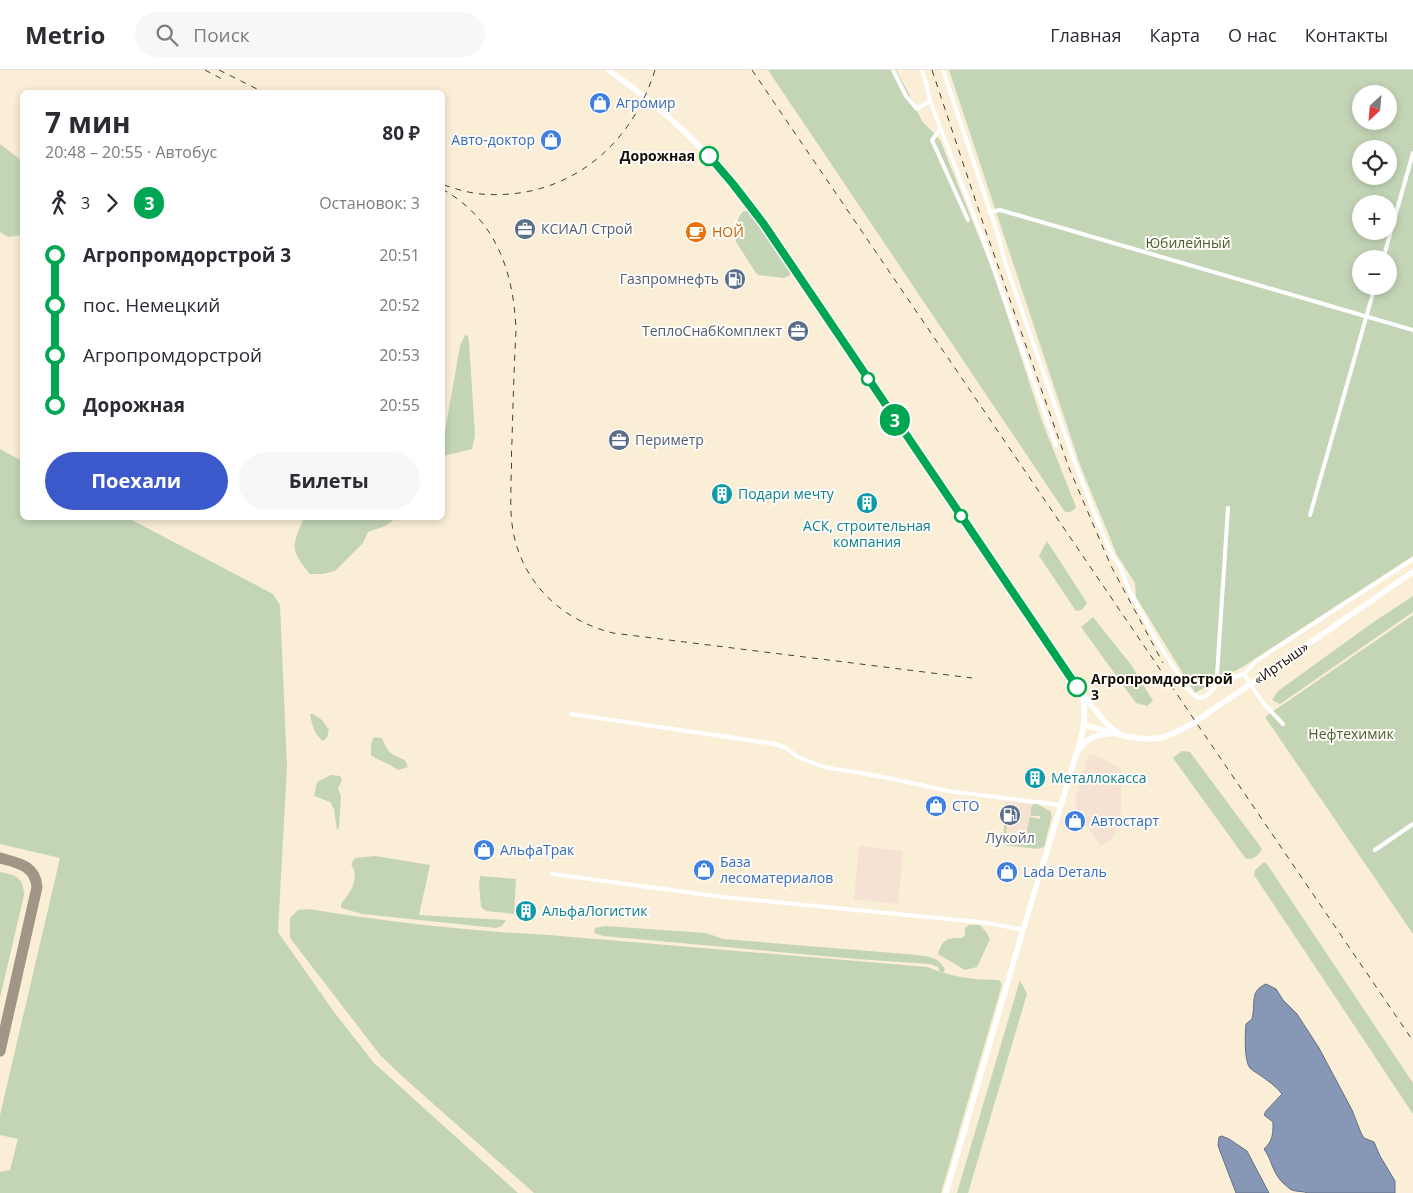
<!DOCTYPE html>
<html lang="ru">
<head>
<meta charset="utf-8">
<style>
  :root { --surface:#fff; --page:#f7f7f7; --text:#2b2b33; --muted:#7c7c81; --line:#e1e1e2; --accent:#3b59cb }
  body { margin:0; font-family:"Open Sans",sans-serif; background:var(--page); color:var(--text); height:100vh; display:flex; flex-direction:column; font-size:19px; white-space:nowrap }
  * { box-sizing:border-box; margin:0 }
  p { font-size:16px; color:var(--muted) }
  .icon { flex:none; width:28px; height:28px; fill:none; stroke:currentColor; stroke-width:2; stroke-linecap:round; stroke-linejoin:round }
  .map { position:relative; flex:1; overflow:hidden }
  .side { position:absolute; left:20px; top:20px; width:425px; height:430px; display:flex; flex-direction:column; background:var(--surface); border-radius:8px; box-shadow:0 2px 8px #0003 }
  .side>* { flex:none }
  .badge { padding:0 10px; border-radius:16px; font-size:18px; line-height:32px }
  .needle { width:32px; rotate:206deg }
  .tools { position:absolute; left:1352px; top:15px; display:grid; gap:10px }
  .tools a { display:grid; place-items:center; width:45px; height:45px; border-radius:50%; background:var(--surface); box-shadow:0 2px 8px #0003; font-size:25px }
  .map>.badge { position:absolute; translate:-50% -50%; box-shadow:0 0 0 2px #fff }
  .legs { display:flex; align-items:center; gap:8px; height:55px; padding:0 25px; font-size:16px }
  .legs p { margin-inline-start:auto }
  .summary { display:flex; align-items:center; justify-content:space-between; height:85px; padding:0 25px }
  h1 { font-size:28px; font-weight:700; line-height:38px }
  .action { display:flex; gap:10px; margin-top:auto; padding:10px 25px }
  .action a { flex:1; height:58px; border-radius:30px; background:var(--accent); color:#fff; font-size:20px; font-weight:700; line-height:58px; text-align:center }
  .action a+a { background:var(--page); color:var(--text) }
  ul { padding:0 25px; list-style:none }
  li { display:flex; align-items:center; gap:18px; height:50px; font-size:19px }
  li i { display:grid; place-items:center; width:8px; height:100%; margin:0 6px; background:currentColor }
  li i::after { content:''; width:12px; height:12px; margin:-6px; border:4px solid; border-radius:50%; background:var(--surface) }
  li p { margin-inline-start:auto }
  li:first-child i { background:linear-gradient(#0000 50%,currentColor 0) }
  li:last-child i { background:linear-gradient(currentColor 50%,#0000 0) }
  header { display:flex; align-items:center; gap:30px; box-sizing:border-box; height:70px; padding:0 25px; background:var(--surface); border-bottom:1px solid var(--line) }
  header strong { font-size:24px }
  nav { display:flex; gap:28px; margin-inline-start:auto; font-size:18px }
  .search { width:350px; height:45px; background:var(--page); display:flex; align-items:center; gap:12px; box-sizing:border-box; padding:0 18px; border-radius:28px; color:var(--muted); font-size:19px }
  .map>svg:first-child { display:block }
</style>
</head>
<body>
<header>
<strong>Metrio</strong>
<div class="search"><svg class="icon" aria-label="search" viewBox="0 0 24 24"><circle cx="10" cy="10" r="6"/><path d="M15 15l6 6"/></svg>Поиск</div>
<nav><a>Главная</a><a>Карта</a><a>О нас</a><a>Контакты</a></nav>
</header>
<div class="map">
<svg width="1413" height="1123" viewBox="0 0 1413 1123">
  <rect width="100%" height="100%" fill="#faeed6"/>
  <g fill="#f5e2d2">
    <polygon points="1089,684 1104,689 1121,699 1121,741 1113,768 1101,776 1078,744 1075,731"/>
    <polygon points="1007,732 1033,734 1032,736 1030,752 1025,768 1005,766 1008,735"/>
    <polygon points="859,776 903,781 898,834 854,829"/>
  </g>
  <g fill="#c4d5b6" fill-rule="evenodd">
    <path d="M 768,0 L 896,0 L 908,22 L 922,51 L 940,70 L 993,202 L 1042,351 L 1076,437 C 1073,441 1070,443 1065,442 Z"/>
    <path d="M 949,0 L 1413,0 L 1413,486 L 1244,596 L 1195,623 L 1136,527 L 1135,513 L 1117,485 L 1080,395 ZM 1361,24 L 1389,24 L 1389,51 L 1361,51 ZM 1361,79 L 1389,79 L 1389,106 L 1361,106 ZM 1361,134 L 1389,134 L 1389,161 L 1361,161 ZM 1361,189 L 1389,189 L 1389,216 L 1361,216 Z"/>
    <polygon points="0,74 22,91 22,165 8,167 0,162"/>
    <path d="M 744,141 L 748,141 L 791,202 L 790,205 L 784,208 L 758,205 L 756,203 L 736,172 C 735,163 736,146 744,141 Z"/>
    <polygon points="465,265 468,266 469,272 475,366 472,379 443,386 443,372 460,276"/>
    <polygon points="0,379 22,391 22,448 128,448 273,524 280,535 287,696 278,862 334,942 374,993 518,1123 0,1123 0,1102 10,1100 18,1069 0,1065 0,1045 60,788 0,774"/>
    <path d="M 304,448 L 396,448 L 385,456 L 368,462 L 363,473 L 335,501 L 323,504 L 310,504 C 289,478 292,477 304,448 Z"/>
    <polygon points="1047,471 1087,533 1082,540 1076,541 1039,486"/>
    <polygon points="1413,526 1413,542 1280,634 1272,630 1278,621 1375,551"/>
    <polygon points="1413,545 1413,864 1265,647"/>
    <polygon points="1093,547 1132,596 1153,631 1147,636 1136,633 1081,557"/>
    <path d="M 310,644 L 313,644 L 322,650 L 329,660 L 327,667 L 323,671 C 314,664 312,655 310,644 Z"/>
    <path d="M 374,667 L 382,668 C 388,683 390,684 405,690 L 408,697 L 398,700 C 390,694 379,691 371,685 L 371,674 Z"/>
    <path d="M 1182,681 L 1190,682 L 1262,779 C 1258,786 1254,789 1246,789 L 1173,688 Z"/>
    <polygon points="331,705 340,706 342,710 338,718 341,727 339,758 337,760 334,739 330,732 314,726 317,712"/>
    <path d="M 1007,732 L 1008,735 L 1006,766 L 1025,768 L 1030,747 L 1040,749 L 1040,746 L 1031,746 C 1031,742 1030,735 1035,733 L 1050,741 L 1052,746 L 1044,777 L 1038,779 L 1002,775 Z"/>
    <path d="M 375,786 L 430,795 L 419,845 L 506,850 L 502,856 L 496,858 L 362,844 L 341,838 L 341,834 C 351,822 360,808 351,794 L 355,788 Z"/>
    <polygon points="1264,792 1267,794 1413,1013 1413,1044 1254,805 1255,800"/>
    <path d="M 0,802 C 16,805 23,807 24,825 L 0,928 Z"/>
    <polygon points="480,806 516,809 514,844 486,841 481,837 479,815"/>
    <path d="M 309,839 C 388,852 469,861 549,865 L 927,897 C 953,907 971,910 999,910 L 1002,915 L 941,1123 L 534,1123 L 403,1007 L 380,985 L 290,868 L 290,848 L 298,840 Z"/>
    <path d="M 969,855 L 980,855 L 986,862 L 990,869 L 977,897 L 965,900 L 938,884 C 943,869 946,868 962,868 L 965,865 L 965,858 Z"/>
    <path d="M 605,856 L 706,863 L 723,869 L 918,885 C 932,887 937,887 945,899 L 944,902 L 940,902 L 938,897 L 930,894 L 857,889 L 603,866 L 594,863 L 595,858 Z"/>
    <polygon points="1020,910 1027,924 968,1123 957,1123"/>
  </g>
  <g fill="#8798b7" stroke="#646f82">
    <path d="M 1266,914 L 1276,919 L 1283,930 L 1297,944 L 1319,978 L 1352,1040 L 1361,1063 L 1364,1068 L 1374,1072 L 1380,1086 L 1395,1111 L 1395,1123 L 1308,1123 C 1303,1121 1297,1122 1292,1120 C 1289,1119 1286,1115 1283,1113 C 1272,1102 1272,1090 1264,1079 C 1273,1071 1273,1064 1273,1052 L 1264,1045 L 1266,1041 L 1282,1024 C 1276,1016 1268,1011 1260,1005 C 1257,1003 1253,1001 1250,998 C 1244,991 1245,964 1246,954 L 1252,949 C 1256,934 1249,921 1266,914 Z"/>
    <polygon points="1222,1066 1229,1069 1247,1081 1269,1123 1236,1123 1220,1081 1218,1075 1219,1067"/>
  </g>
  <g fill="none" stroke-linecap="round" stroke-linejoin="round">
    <path stroke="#a09685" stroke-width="11" d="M 0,788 C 18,793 35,795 37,817 L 0,981"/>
    <g stroke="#fff" stroke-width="4">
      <polyline points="893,0 906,26 917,39 930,31"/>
      <polyline points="922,0 927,17 930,31 982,166 1056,375"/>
      <polyline points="943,0 999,168 1005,192 1076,396 1099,455 1113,487 1120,496 1128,518 1156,570 1187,618 1194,625 1199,628 1206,626 1220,612 1244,604 1256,591 1413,489"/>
      <polyline points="941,58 932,70 968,150"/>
      <polyline points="989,142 1000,140 1413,260"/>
      <polyline points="1383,189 1413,83"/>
      <polyline points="1310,445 1375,216"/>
      <polyline points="1244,604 1263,633 1283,654"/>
      <polyline points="1220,612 1217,605 1228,438"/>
      <polyline points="571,644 775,674 786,678 798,687 808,691 824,697 884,707 948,721 1060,735"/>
      <polyline points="1375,780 1413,754"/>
      <polyline points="552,804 723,827 989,853 1023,860"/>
    </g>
    <g stroke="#fff" stroke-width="5.5">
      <path d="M 608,0 C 637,20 666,43 691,68 C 759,135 807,219 860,298 C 934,408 1009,517 1083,627 C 1086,642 1084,654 1081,669 L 1023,860 L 946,1123"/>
      <polyline points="1085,628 1106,653 1118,663"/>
      <path d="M 1084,655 C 1108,661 1134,672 1160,668 C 1173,665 1184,658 1195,652 L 1413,502"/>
      <path d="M 1079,679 C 1087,669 1096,664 1109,664"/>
    </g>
    <g stroke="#453f34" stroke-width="1" stroke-dasharray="6 6" stroke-linecap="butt">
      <polyline points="205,0 224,10"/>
      <polyline points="219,0 263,22"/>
      <polyline points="752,0 1413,971"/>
      <polyline points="932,0 984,156 1069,398 1111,496 1163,593"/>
      <path d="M 444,115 C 456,119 469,123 481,124 C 565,131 631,78 655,0"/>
      <path d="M 442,119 C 496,149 514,202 516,261 C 514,297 513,334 512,371 C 511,383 512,396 511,409 C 511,424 510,439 512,454 C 519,510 560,550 613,563 L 972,608"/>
    </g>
  </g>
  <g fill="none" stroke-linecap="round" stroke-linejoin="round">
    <g stroke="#fff" stroke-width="11">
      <polyline id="line-1" points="709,86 733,114 763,153 1077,617"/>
    </g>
    <use href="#line-1" stroke="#00a651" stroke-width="8"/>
  </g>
  <defs>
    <g id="shop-disc" transform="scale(1.125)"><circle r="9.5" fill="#3f7fe0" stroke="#fffcf8"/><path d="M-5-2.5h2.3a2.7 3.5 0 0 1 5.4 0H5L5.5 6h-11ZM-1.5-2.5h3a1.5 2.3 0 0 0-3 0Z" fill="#fff"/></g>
    <g id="office-disc" transform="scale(1.125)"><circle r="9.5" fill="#5c6f8a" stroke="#fffcf8"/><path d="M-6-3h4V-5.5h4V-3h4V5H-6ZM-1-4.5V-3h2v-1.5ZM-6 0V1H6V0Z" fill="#fff"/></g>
    <g id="cafe-disc" transform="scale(1.125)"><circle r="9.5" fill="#e8710a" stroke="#fffcf8"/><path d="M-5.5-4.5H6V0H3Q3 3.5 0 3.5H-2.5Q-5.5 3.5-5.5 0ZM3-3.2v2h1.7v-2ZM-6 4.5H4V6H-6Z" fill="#fff"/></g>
    <g id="fuel-disc" transform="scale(1.125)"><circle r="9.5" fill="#5c6f8a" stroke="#fffcf8"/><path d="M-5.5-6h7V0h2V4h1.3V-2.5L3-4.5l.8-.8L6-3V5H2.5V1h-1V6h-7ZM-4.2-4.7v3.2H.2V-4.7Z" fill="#fff"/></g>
    <g id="building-disc" transform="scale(1.125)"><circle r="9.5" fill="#0f9aa8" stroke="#fffcf8"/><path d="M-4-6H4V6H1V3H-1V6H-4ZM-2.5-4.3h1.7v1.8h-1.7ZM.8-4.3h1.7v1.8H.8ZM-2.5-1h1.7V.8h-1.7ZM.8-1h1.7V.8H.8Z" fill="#fff"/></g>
  </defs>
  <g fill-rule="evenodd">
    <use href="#shop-disc" x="600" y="33"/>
    <use href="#shop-disc" x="551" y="70"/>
    <use href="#office-disc" x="525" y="159"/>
    <use href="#cafe-disc" x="696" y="162"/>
    <use href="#fuel-disc" x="735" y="209"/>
    <use href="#office-disc" x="798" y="261"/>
    <use href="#office-disc" x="619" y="370"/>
    <use href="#building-disc" x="722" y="424"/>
    <use href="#building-disc" x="867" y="433"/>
    <use href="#building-disc" x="1035" y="708"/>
    <use href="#shop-disc" x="936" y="736"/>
    <use href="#fuel-disc" x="1010" y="745"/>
    <use href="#shop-disc" x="1075" y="751"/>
    <use href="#shop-disc" x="484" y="780"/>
    <use href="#shop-disc" x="704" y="800"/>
    <use href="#shop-disc" x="1007" y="802"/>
    <use href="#building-disc" x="526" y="841"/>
  </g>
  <g fill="#fff" stroke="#00a651" stroke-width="2.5">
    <circle cx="709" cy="86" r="9"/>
    <circle cx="868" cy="309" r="6"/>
    <circle cx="961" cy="446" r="6"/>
    <circle cx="1077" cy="617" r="9"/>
  </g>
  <g text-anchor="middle" stroke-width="4" stroke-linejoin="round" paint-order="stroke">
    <g font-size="14" fill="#366cbe" stroke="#fffcf8" text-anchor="start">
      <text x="616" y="38">Агромир</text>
      <text x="535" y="75" text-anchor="end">Авто-доктор</text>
      <text x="952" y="741">СТО</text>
      <text x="1091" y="756">Автостарт</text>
      <text x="500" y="785">АльфаТрак</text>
      <text x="720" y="797">База<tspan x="720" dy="16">лесоматериалов</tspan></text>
      <text x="1023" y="807">Lada Dеталь</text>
    </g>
    <g font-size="14" font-weight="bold" fill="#120e07" stroke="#fffcf8" text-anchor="end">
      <text x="695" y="91">Дорожная</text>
      <text x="1091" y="614" text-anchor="start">Агропромдорстрой<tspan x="1091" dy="16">3</tspan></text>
    </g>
    <g font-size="14" fill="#4e5e75" stroke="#fffcf8" text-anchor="start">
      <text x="541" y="164">КСИАЛ Строй</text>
      <text x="719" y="214" text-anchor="end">Газпромнефть</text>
      <text x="782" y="266" text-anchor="end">ТеплоСнабКомплект</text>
      <text x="635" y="375">Периметр</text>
      <text x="1010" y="773" text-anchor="middle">Лукойл</text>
    </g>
    <g font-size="14" fill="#c56008" stroke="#fffcf8" text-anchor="start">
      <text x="712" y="167">НОЙ</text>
    </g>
    <g font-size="14" fill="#46602f" stroke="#fffcf8">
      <text x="1188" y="178">Юбилейный</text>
      <text x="1351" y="669">Нефтехимик</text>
    </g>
    <g font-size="14" fill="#0d838f" stroke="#fffcf8" text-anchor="start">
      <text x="738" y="429">Подари мечту</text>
      <text x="867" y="461" text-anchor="middle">АСК, строительная<tspan x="867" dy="16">компания</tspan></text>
      <text x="1051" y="713">Металлокасса</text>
      <text x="542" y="846">АльфаЛогистик</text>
    </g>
    <g font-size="14" fill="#120e07" stroke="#fffcf8">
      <text transform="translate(1281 593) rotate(-35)" y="5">«Иртыш»</text>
    </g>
  </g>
</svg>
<div class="tools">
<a><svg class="needle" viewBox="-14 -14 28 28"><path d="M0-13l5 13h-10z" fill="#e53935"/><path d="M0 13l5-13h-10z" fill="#7c7c81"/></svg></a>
<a><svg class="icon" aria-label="locate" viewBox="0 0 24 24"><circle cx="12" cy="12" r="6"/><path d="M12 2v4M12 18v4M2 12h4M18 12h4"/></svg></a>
<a>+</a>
<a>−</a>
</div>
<b class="badge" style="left:895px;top:350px;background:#00a651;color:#fff">3</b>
<section class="side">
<div class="summary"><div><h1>7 мин</h1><p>20:48 – 20:55 · Автобус</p></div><b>80 ₽</b></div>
<div class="legs"><svg class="icon" aria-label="walk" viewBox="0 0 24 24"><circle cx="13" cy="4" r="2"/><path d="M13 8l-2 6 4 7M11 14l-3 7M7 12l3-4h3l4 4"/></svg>3<svg class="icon" aria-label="forward" viewBox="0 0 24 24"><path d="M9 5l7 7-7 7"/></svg><b class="badge" style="background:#00a651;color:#fff">3</b><p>Остановок: 3</p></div>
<ul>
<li><i style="color:#00a651"></i><b>Агропромдорстрой 3</b><p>20:51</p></li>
<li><i style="color:#00a651"></i><span>пос. Немецкий</span><p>20:52</p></li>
<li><i style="color:#00a651"></i><span>Агропромдорстрой</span><p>20:53</p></li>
<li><i style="color:#00a651"></i><b>Дорожная</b><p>20:55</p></li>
</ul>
<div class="action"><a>Поехали</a><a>Билеты</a></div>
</section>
</div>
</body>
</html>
